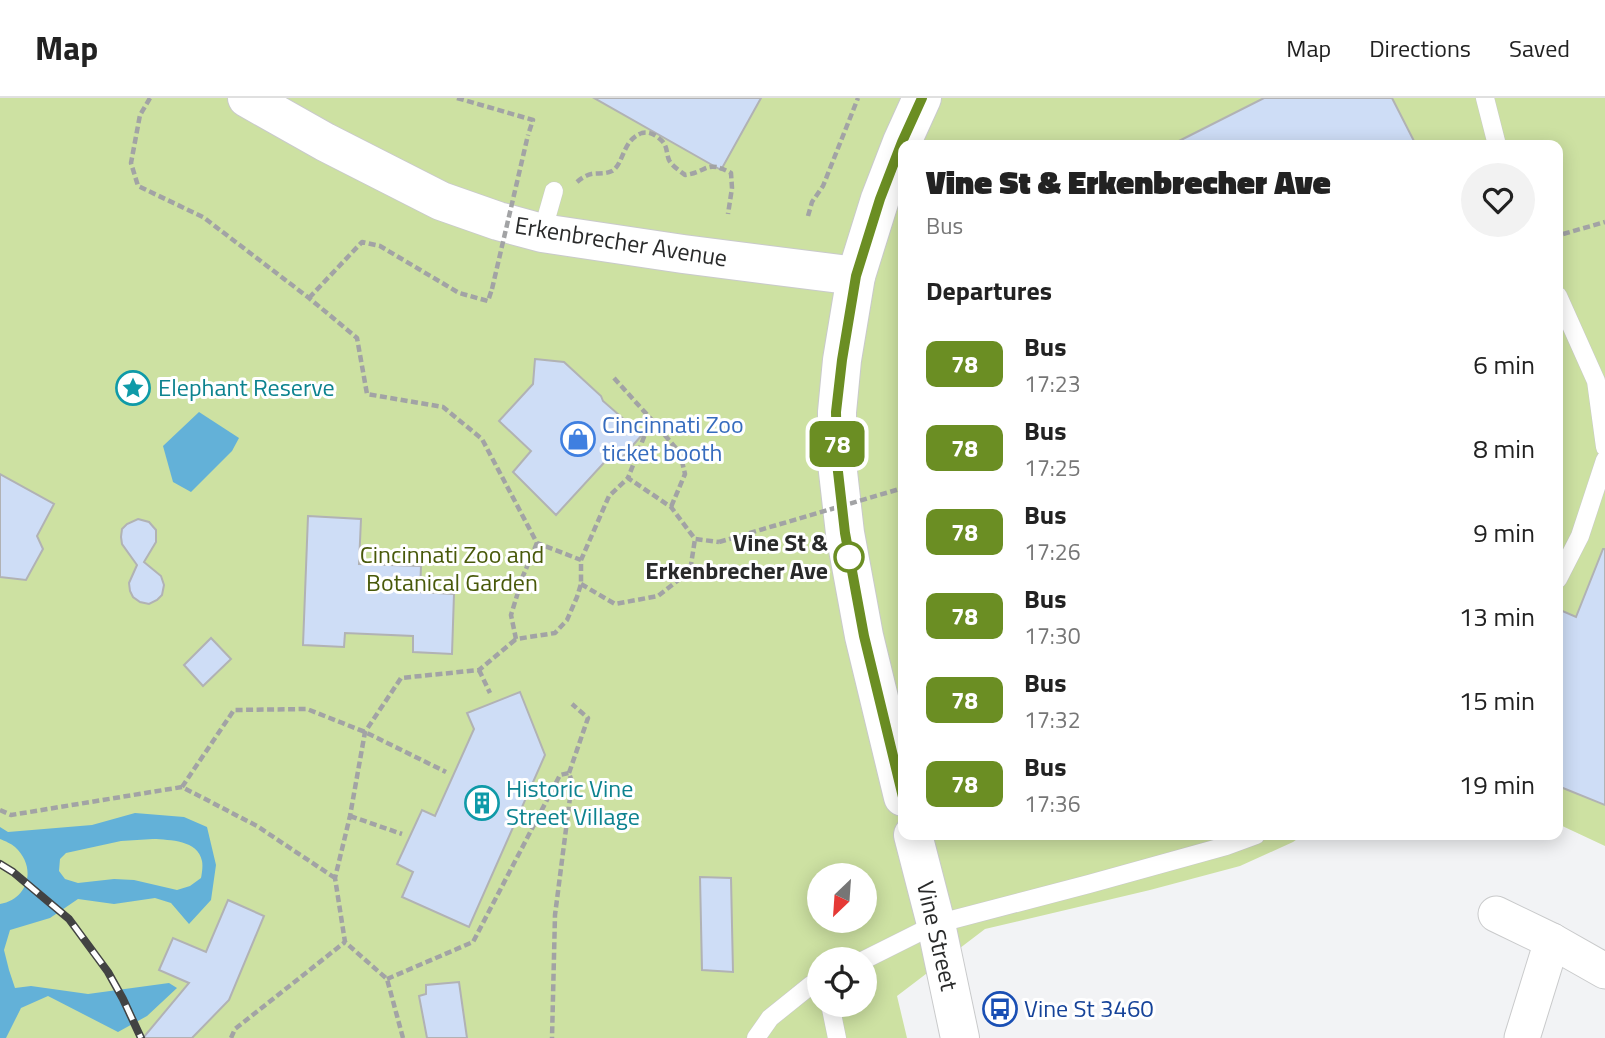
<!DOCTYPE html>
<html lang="en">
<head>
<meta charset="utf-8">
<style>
  :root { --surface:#fff; --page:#f2f2f2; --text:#222; --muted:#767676; --line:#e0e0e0 }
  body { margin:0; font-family:"Titillium Web",sans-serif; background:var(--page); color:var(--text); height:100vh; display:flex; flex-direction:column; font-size:26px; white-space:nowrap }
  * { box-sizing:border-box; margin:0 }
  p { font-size:23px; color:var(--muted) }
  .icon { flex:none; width:38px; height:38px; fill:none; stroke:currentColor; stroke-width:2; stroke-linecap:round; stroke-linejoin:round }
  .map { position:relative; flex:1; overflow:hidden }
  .panel { position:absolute; left:898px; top:42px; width:665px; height:700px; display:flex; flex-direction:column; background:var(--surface); border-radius:14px; box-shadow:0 4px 18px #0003 }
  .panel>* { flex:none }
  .badge { padding:0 14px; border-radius:10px; font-size:24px; line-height:46px }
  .needle { width:46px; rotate:205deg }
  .buttons { position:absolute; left:807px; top:765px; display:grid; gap:14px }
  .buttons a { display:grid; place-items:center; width:70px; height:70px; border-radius:50%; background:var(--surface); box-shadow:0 4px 18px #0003; font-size:35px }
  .map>.badge { position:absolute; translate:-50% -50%; box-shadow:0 0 0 4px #fff }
  h2 { padding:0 28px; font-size:26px; line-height:63px }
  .round { display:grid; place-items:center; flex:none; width:74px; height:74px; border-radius:37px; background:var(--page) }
  .overview { display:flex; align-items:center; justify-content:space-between; height:119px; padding:0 28px }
  h1 { font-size:33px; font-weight:800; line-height:52px }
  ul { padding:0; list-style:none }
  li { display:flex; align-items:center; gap:21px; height:84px; padding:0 28px }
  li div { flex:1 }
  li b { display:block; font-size:26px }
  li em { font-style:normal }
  li .badge { min-width:77px; font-weight:700; text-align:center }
  header { display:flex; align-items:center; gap:42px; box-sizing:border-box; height:98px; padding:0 35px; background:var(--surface); border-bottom:2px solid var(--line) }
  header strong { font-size:33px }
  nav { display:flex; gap:38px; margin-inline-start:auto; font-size:24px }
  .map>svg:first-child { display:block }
</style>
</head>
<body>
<header>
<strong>Map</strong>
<nav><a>Map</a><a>Directions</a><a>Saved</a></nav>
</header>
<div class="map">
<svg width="1605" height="940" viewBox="0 0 1605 940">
  <rect width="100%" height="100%" fill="#f2f3f5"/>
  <path fill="#cde1a2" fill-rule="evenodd" d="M 0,0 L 1605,0 L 1605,748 L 1558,726 L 1558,47 L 903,47 L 903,737 L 1303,737 L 1293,744 L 1240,768 L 1150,792 L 985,831 L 897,898 L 907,940 L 0,940 ZM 819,777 L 864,777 L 864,822 L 819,822 ZM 819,861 L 864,861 L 864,906 L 819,906 Z"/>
  <g fill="#63b1d8" fill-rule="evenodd">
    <polygon points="199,314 239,340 232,353 191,394 173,384 163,348"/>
    <path d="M 135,715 L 184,719 L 207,729 L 216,767 L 211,802 L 189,826 L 171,805 L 155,800 L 114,806 L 78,801 L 50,820 L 10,832 L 4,852 L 9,872 L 15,890 L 31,888 L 88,896 L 169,885 L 177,890 L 147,918 L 118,934 L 48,898 L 21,910 L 6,940 L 0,940 L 0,806 C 29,801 37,769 15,749 C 12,746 5,743 0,741 L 0,729 L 8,734 L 92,727 ZM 153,741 C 170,742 198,742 202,763 C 203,768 202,775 201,780 L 190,788 L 177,792 L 134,782 L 114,781 L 78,785 L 65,781 L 59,773 L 60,761 L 66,755 L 121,743 Z"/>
  </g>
  <g fill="#ceddf6" stroke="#b1b2b4" stroke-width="2">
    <polygon points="594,0 761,0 721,72"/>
    <polygon points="1264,0 1392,0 1416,47 1171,47"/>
    <polygon points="535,261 564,264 601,298 603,303 642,337 619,363 612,356 556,417 513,374 531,353 499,323 533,286"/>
    <polygon points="0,376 54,406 37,438 43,451 26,482 0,479"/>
    <polygon points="308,418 361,421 359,466 421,468 420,494 454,496 452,556 413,554 413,538 345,535 344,549 303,547"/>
    <polygon points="138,421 149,424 156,432 156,444 144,464 161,478 164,487 162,497 157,502 149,506 140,504 133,499 130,493 129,485 137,467 122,446 121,439 122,431 127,426"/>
    <polygon points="1603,451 1605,451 1605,707 1558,688 1558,511 1576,519"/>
    <polygon points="211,540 231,561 203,588 184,567"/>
    <polygon points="520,594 545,657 469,829 402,799 413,774 397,766 422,712 435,718 474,631 467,615"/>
    <polygon points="700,779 731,780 733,874 702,872"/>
    <polygon points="228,802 264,818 229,902 192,940 143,940 189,885 159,872 173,840 206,854"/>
    <polygon points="459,884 467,940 427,940 419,898 426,896 426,887"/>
  </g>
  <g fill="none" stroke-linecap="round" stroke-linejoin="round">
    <g stroke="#c9cacb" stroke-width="19">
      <g id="lane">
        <polyline points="1485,0 1497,47"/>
        <polyline points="542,135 554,93"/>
        <polyline points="1558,198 1596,283 1605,349"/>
        <polyline points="1558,481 1580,438 1605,362"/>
        <polyline points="864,862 936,826 1089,786 1226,748 1256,737"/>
        <polyline points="830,906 837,940"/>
        <polyline points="756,940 770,920 811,887 819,883"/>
      </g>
    </g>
    <g stroke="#c9cacb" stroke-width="37">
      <g id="street">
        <polyline points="1496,816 1552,843 1605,873"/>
        <polyline points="1522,940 1552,843"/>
      </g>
    </g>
    <g stroke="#c9cacb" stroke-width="40">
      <g id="secondary">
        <polyline points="247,0 325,44 441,103 498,123 542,135 683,156 856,178"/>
        <polyline points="903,699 864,538 845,435 837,365 837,314 842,262 856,178 880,101 902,44 922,0"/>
        <polyline points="913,737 936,826 960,940"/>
      </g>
    </g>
    <g stroke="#a2a3a5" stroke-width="4.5" stroke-dasharray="7 3.5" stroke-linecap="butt">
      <polyline points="150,0 140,17 131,65 138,88 203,119 309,200 357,240 367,296 443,309 482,341 537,445 581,462"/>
      <polyline points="457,0 533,22 528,37"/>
      <path d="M 577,84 C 593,70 599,79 612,73 C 624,66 622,42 642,35 C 649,33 656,37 661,42 C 668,48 666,55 669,62 C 672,68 680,73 685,77 C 708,74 706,61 731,75 L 732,90 L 728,116"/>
      <polyline points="808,118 812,104 823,88 858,0"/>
      <polyline points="1563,136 1605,124"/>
      <polyline points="309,200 362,144 380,148 459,195 488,203 492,191"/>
      <polyline points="614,280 651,321 628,380"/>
      <polyline points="651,321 680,355 685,376 671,409"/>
      <polyline points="537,445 523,478 511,517 516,541 555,535 567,522 577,499 581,486 581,462 609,398 628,380 671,409 695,441 719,444"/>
      <polyline points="581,486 615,506 658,498 690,473 695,441"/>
      <polyline points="479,572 490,595"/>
      <polyline points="569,675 588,620 572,606"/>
      <polyline points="182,689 234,612 307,611 365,634 446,674"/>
      <polyline points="0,712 11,717 182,689 257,728 335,780"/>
      <polyline points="350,718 402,736"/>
      <polyline points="387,881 473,844 560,677 569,675 572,684 555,817 552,940"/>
      <polyline points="231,940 235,931 345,844"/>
      <polyline points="403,940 387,881 345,844 335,780 350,718 365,634 401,580 479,572 516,541"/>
    </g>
    <use href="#lane" stroke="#fff" stroke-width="18"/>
    <use href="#street" stroke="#fff" stroke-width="35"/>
    <use href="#secondary" stroke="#fff" stroke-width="38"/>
    <g stroke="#424343" stroke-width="8">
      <polyline id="rail" points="0,766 13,774 69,821 108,874 123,901 141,940"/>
    </g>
    <use href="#rail" stroke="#fff" stroke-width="5" stroke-dasharray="16" stroke-linecap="butt"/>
    <g stroke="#a2a3a5" stroke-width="4.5" stroke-dasharray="7 3.5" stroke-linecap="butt">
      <polyline points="492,191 528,37"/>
      <polyline points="719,444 903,390"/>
    </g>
  </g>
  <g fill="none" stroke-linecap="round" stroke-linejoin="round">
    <g stroke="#fff" stroke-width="16">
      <polyline id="line" points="903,699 864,538 845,435 837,365 836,314 842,262 856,178 880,101 902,44 922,0"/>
    </g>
    <use href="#line" stroke="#6b8e23" stroke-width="10"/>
  </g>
  <defs>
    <g id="sight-ring" transform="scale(1.75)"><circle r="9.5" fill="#fff" stroke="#0f9aa8" stroke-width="1.5"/><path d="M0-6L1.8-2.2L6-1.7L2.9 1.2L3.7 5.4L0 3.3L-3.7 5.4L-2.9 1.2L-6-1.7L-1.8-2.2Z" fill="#0f9aa8"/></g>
    <g id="shop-ring" transform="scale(1.75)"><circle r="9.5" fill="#fff" stroke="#3f7fe0" stroke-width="1.5"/><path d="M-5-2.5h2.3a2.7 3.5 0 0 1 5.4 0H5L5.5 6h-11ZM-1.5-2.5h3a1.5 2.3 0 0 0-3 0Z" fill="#3f7fe0"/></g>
    <g id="building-ring" transform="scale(1.75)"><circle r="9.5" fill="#fff" stroke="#0f9aa8" stroke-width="1.5"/><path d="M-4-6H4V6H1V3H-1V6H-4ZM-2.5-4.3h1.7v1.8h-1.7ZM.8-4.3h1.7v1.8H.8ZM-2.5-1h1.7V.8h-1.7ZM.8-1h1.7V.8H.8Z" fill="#0f9aa8"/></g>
    <g id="bus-ring" transform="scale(1.75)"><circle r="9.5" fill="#fff" stroke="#1a4fb4" stroke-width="1.5"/><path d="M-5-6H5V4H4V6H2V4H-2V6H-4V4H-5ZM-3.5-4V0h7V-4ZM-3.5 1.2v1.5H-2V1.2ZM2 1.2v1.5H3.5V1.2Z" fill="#1a4fb4"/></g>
  </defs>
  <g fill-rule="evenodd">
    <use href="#sight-ring" x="133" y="290"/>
    <use href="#shop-ring" x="578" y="341"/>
    <use href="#building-ring" x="482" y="705"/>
    <use href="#bus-ring" x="1000" y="911"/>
  </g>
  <circle fill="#fff" stroke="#6b8e23" stroke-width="3.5" cx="849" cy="459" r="14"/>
  <g text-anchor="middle" stroke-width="6" stroke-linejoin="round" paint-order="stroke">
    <g font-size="24" fill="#292a2a" stroke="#fff">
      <text transform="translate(621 144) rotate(9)" y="8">Erkenbrecher Avenue</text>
      <text transform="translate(937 838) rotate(77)" y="8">Vine Street</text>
    </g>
    <g font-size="24" fill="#0d838f" stroke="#fff" text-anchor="start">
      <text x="158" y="298">Elephant Reserve</text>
      <text x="506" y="699">Historic Vine<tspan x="506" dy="28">Street Village</tspan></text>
    </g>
    <g font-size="24" fill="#366cbe" stroke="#fff" text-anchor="start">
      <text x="602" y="335">Cincinnati Zoo<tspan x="602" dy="28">ticket booth</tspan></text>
    </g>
    <g font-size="24" font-weight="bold" fill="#292a2a" stroke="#fff" text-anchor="end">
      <text x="828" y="453">Vine St &amp;<tspan x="828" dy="28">Erkenbrecher Ave</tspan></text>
    </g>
    <g font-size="24" fill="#48590a" stroke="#fff">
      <text x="452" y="465">Cincinnati Zoo and<tspan x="452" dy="28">Botanical Garden</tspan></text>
    </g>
    <g font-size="24" fill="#164399" stroke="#fff" text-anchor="start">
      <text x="1024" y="919">Vine St 3460</text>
    </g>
  </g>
</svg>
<div class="buttons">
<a><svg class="needle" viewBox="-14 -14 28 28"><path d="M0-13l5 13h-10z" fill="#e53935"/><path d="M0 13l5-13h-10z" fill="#767676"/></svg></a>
<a><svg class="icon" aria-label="locate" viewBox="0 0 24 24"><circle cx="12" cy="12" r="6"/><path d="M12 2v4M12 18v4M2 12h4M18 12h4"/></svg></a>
</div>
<b class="badge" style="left:837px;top:346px;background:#6b8e23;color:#fff">78</b>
<section class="panel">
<div class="overview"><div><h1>Vine St &amp; Erkenbrecher Ave</h1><p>Bus</p></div><a class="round"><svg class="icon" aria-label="heart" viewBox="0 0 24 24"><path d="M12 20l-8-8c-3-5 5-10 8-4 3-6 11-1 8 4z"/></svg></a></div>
<h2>Departures</h2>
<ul>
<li><span class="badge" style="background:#6b8e23;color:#fff">78</span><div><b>Bus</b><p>17:23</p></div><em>6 min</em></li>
<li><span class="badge" style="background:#6b8e23;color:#fff">78</span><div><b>Bus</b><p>17:25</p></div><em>8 min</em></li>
<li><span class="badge" style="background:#6b8e23;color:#fff">78</span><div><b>Bus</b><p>17:26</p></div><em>9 min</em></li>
<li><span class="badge" style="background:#6b8e23;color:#fff">78</span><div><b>Bus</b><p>17:30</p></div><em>13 min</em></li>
<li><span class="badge" style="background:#6b8e23;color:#fff">78</span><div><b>Bus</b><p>17:32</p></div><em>15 min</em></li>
<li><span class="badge" style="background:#6b8e23;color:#fff">78</span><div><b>Bus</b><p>17:36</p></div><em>19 min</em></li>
</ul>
</section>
</div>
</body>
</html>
